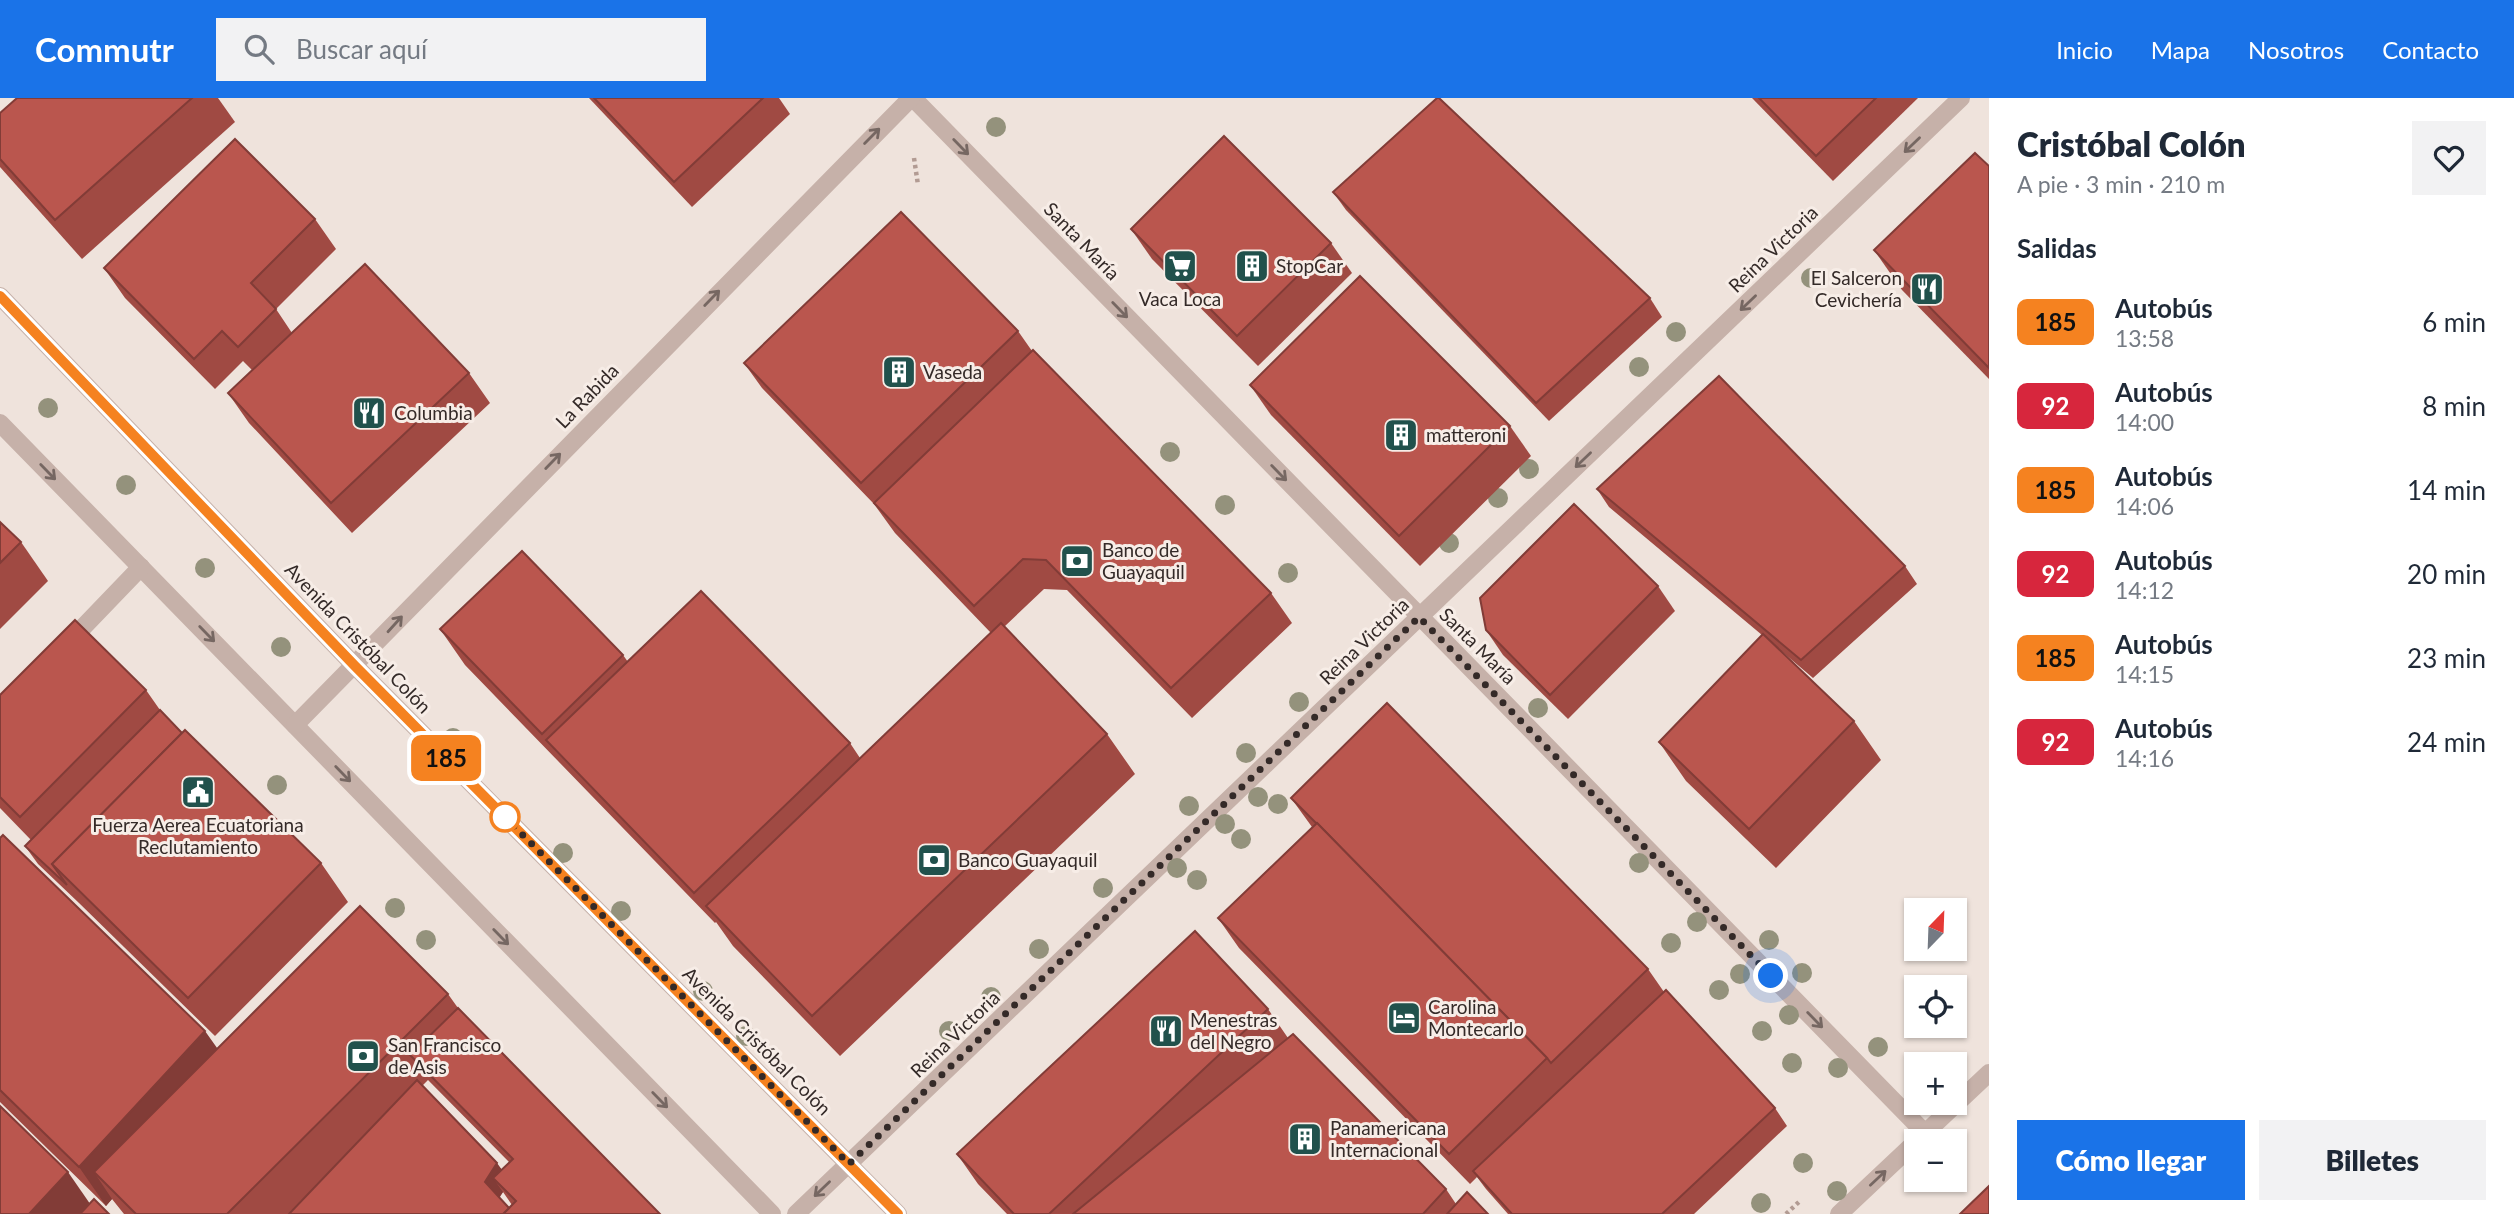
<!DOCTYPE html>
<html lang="es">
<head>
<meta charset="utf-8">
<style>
  :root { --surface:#fff; --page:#f2f2f3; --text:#1f2937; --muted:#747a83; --accent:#1a73e8 }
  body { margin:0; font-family:Lato,sans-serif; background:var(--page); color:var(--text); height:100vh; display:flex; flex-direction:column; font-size:26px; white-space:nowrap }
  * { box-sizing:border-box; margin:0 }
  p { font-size:23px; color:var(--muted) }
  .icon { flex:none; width:38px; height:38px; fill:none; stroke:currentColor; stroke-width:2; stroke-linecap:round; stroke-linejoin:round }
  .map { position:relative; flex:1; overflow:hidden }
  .details { display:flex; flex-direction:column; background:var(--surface); width:525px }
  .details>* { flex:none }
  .badge { padding:0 14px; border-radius:10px; font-size:24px; line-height:46px }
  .needle { width:46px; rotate:23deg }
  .buttons { position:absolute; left:1904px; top:800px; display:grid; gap:14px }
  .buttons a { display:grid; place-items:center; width:63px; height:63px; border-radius:0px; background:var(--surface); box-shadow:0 2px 5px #0004; font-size:35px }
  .you { position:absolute; width:35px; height:35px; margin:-18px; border:5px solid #fff; border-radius:50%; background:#1a73e8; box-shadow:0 0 0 10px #1a73e833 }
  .map>.badge { position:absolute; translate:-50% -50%; box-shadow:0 0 0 4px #fff }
  h2 { padding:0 28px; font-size:26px; line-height:63px }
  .round { display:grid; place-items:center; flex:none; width:74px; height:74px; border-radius:0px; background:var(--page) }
  .headline { display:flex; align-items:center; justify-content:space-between; height:119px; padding:0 28px }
  h1 { font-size:33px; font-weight:800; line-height:52px }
  .primary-button { display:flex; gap:14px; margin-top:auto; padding:14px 28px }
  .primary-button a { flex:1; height:80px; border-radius:0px; background:var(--accent); color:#fff; font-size:28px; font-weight:800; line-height:80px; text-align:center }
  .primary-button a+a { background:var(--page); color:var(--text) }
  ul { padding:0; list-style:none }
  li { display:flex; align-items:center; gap:21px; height:84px; padding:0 28px }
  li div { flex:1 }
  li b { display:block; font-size:26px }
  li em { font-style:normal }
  li .badge { min-width:77px; font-weight:700; text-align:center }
  header { display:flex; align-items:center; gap:42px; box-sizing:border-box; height:98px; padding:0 35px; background:var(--accent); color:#fff }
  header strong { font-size:33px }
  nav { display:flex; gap:38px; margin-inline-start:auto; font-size:24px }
  .search { width:490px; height:63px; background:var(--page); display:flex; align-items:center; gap:18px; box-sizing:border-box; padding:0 24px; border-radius:0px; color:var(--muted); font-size:26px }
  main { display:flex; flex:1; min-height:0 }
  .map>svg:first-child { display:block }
</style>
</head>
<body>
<header>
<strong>Commutr</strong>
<div class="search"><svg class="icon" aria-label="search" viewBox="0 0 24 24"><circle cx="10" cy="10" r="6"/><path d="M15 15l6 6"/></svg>Buscar aquí</div>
<nav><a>Inicio</a><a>Mapa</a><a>Nosotros</a><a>Contacto</a></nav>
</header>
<main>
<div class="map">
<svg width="1989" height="1116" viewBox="0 0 1989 1116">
  <rect width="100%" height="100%" fill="#efe3dc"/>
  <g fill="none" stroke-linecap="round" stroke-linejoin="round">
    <g stroke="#b29b93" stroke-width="4.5" stroke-dasharray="3.5 3.5" stroke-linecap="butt">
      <polyline points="914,60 918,87"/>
      <polyline points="1786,1116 1801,1102"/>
    </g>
    <g stroke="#c6b1a9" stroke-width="18">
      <polyline points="913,0 1925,1035"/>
      <polyline points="0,198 355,568 898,1116"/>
      <polyline points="0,325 772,1116"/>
      <polyline points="67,546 141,469"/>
      <polyline points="295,627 911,0"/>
      <polyline points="796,1116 1961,0"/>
      <polyline points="1839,1116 1989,975"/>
    </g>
  </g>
  <g fill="#94927c">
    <circle cx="996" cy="29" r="10"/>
    <circle cx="1811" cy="180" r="10"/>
    <circle cx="1676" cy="234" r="10"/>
    <circle cx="1639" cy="269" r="10"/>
    <circle cx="48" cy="310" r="10"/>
    <circle cx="1170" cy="354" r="10"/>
    <circle cx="1529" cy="371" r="10"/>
    <circle cx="126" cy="387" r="10"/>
    <circle cx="1498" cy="400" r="10"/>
    <circle cx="1225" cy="407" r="10"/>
    <circle cx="1449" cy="445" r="10"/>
    <circle cx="205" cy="470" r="10"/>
    <circle cx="1288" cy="475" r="10"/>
    <circle cx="281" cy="549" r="10"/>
    <circle cx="1299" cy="604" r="10"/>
    <circle cx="1538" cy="610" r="10"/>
    <circle cx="453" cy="640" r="10"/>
    <circle cx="1246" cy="655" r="10"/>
    <circle cx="277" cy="687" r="10"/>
    <circle cx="1258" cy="699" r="10"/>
    <circle cx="1278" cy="706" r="10"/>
    <circle cx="1189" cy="708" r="10"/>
    <circle cx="1225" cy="726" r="10"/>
    <circle cx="1241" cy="741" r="10"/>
    <circle cx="563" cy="755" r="10"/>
    <circle cx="1639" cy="765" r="10"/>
    <circle cx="1177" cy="770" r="10"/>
    <circle cx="1197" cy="782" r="10"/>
    <circle cx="1103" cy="790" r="10"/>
    <circle cx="395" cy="810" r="10"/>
    <circle cx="621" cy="813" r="10"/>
    <circle cx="1697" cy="824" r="10"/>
    <circle cx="426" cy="842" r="10"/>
    <circle cx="1769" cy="842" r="10"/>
    <circle cx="1671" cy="845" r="10"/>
    <circle cx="1039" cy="851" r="10"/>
    <circle cx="1802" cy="875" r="10"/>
    <circle cx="1740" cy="876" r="10"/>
    <circle cx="1719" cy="892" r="10"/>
    <circle cx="703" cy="893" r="10"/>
    <circle cx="991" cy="899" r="10"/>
    <circle cx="1789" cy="917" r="10"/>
    <circle cx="949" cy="933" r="10"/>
    <circle cx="1762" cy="933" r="10"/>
    <circle cx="746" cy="938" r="10"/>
    <circle cx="1878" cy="949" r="10"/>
    <circle cx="1792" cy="965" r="10"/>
    <circle cx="1838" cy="970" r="10"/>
    <circle cx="1803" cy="1065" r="10"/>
    <circle cx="1837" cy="1093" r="10"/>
    <circle cx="1761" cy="1105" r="10"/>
  </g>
  <g fill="#a04a43" fill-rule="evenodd">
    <polygon points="17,0 218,0 235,24 82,161 0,69 0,15"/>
    <polygon points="589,0 779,0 790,16 692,109"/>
    <polygon points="1752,0 1918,0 1833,83"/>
    <polygon points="1989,68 1989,281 1902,192 1874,152"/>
    <polygon points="1333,94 1650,200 1662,219 1549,323 1346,112"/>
    <polygon points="315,121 336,151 276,211 292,235 469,275 490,305 352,435 249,325 228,295 252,272 243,263 215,291 125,200 104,170"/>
    <polygon points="1131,131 1331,145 1352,175 1258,268 1152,161"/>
    <polygon points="1018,233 1032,253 1271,495 1292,525 1192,620 1067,492 1044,491 1004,529 1107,636 1135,676 840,958 733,848 716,824 715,825 465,567 440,531 623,557 628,564 850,645 860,660 991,535 895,435 874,406 762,290 744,265"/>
    <polygon points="1250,287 1510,328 1531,358 1420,468 1271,317"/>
    <polygon points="1597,391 1905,468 1917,486 1813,580 1773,546 1854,623 1881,662 1776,770 1686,683 1659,644 1762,537 1609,409"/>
    <polygon points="0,424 21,444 48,483 0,531"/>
    <polygon points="1658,488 1675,513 1568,621 1503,557 1486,532"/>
    <polygon points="146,592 160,612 182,635 321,765 348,804 215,938 79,805 38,766 25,748 31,742 0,710 0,597"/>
    <polygon points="1291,700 1648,871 1664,894 1775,1010 1787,1028 1694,1116 1508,1116 1486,1091 1477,1079 1470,1086 1239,850 1218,820 1312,729"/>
    <path d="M 0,740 L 217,951 L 448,896 L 458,910 L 660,1116 L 124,1116 L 112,1101 L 106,1108 L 0,1004 ZM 428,982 L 509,1064 L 502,1072 L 422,988 ZM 503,1094 L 512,1107 L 509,1110 L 499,1099 Z"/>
    <polygon points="1268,911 1288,940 1446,1091 1456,1106 1488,1116 1007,1116 978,1086 957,1056"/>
  </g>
  <g fill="#823c37">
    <polygon points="205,933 232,971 94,1074 112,1101 106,1108 79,1069"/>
    <polygon points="497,1065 510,1083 493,1080 503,1094 498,1102 485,1084"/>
    <polygon points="68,1074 95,1113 92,1116 29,1116"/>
  </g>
  <g fill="#ba564e" stroke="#823c37" stroke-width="2">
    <polygon points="17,0 192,0 55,122 0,61 0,15"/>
    <polygon points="594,0 763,0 674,84"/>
    <polygon points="1437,0 1439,0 1650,200 1536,305 1333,94"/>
    <polygon points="1759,0 1876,0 1816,58"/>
    <polygon points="1224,38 1331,145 1237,238 1131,131"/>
    <polygon points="235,41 315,121 251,185 276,211 238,249 222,233 194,261 104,170"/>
    <polygon points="1975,55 1989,68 1989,270 1874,152"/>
    <polygon points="901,114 1018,233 861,385 744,265"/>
    <polygon points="365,166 469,275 331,405 228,295"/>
    <polygon points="1360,178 1510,328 1399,438 1250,287"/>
    <polygon points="1033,252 1271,495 1171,590 1046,462 1023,461 974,508 874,405"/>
    <polygon points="1719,278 1905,468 1801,562 1597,391"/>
    <polygon points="1574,406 1658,488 1550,597 1486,532 1480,500"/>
    <polygon points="0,424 21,444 0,465"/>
    <polygon points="522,453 623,557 542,636 440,531"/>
    <polygon points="701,493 850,645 694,795 546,642"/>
    <polygon points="75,522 146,592 20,719 0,699 0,597"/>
    <polygon points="1001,525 1107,636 812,918 706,808"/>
    <polygon points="1763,536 1854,623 1749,731 1659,644"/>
    <polygon points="1387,605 1648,871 1551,965 1547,960 1317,725 1316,725 1291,700"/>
    <polygon points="160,612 182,635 52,766 67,787 25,748"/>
    <polygon points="185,632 321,765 188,900 52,766"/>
    <polygon points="1317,725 1547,960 1449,1056 1218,820"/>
    <polygon points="3,737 205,933 79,1069 0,992 0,740"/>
    <polygon points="360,808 448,896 227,1116 136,1116 94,1074"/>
    <polygon points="1195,833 1268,911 1049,1116 1014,1116 957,1056"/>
    <polygon points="1666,892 1775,1010 1662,1116 1512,1116 1473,1073"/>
    <polygon points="458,910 660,1116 503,1116 516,1103 493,1080 513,1061 410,957"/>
    <polygon points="1293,936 1446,1091 1423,1116 1073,1116"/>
    <polygon points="417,982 497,1065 485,1084 509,1110 503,1116 289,1116"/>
    <polygon points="0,1008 68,1074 29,1116 0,1116"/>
    <polygon points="1989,1088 1989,1116 1960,1116"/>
    <polygon points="1467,1094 1488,1116 1447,1116"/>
    <polygon points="94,1101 109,1116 80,1116"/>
  </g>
  <defs><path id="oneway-shaft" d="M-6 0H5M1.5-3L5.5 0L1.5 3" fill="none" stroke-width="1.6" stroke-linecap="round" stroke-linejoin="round" transform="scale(1.75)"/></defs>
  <g stroke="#766762">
    <use href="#oneway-shaft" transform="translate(872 38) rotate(-45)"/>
    <use href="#oneway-shaft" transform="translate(1912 47) rotate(136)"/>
    <use href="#oneway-shaft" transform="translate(961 49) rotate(46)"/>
    <use href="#oneway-shaft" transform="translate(712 200) rotate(-46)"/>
    <use href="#oneway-shaft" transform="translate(1748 205) rotate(136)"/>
    <use href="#oneway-shaft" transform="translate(1120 212) rotate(46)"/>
    <use href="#oneway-shaft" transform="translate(1583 362) rotate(136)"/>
    <use href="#oneway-shaft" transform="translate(553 363) rotate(-46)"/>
    <use href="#oneway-shaft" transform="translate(48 374) rotate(46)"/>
    <use href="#oneway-shaft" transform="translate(1279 375) rotate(46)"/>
    <use href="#oneway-shaft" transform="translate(395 526) rotate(-48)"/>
    <use href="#oneway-shaft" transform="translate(207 536) rotate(46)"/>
    <use href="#oneway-shaft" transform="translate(343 676) rotate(46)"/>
    <use href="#oneway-shaft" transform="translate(501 839) rotate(46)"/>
    <use href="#oneway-shaft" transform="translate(1815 922) rotate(46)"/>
    <use href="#oneway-shaft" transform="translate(660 1002) rotate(46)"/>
    <use href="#oneway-shaft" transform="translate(1878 1080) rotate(-43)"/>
    <use href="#oneway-shaft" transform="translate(822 1091) rotate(136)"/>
  </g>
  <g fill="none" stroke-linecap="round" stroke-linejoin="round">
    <g stroke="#fff" stroke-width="16">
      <polyline id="line" points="0,198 355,568 898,1116"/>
    </g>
    <use href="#line" stroke="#f58220" stroke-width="10"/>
    <polyline stroke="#342a28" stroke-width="7" stroke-dasharray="0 12.6" points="505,719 849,1066 1419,519 1771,878"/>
  </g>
  <defs>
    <g id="supermarket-square" transform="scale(1.75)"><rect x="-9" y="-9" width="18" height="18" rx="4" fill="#21514c" stroke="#f7ede7"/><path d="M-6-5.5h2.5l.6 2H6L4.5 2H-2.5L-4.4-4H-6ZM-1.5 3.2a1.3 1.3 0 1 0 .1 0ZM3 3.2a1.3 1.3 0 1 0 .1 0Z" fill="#fff"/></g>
    <g id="building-square" transform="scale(1.75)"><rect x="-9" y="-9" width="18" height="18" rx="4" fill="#21514c" stroke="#f7ede7"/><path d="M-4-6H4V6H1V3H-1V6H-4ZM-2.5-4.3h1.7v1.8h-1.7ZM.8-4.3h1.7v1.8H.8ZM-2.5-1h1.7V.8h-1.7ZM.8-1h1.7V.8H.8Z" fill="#fff"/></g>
    <g id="restaurant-square" transform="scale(1.75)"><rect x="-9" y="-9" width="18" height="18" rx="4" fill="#21514c" stroke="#f7ede7"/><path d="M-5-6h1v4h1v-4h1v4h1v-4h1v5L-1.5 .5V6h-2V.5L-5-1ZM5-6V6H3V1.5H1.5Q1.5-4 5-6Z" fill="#fff"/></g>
    <g id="bank-square" transform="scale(1.75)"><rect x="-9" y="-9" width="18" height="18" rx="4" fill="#21514c" stroke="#f7ede7"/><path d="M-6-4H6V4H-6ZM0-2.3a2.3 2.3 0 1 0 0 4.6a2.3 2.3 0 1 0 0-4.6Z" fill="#fff"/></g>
    <g id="civic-square" transform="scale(1.75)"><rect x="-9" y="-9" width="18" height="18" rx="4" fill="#21514c" stroke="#f7ede7"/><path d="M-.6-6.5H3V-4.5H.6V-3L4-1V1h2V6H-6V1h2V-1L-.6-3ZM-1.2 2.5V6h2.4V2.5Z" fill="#fff"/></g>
    <g id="hotel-square" transform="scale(1.75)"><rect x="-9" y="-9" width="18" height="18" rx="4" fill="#21514c" stroke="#f7ede7"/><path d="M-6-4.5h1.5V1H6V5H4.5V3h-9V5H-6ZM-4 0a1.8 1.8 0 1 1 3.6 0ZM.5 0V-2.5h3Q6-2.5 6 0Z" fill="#fff"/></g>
  </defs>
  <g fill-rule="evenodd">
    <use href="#supermarket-square" x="1180" y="168"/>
    <use href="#building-square" x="1252" y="168"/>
    <use href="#restaurant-square" x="1927" y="191"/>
    <use href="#building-square" x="899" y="274"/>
    <use href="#restaurant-square" x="369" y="315"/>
    <use href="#building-square" x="1401" y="337"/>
    <use href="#bank-square" x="1077" y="463"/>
    <use href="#civic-square" x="198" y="694"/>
    <use href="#bank-square" x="934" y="762"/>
    <use href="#hotel-square" x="1404" y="920"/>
    <use href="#restaurant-square" x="1166" y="933"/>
    <use href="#bank-square" x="363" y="958"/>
    <use href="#building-square" x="1305" y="1041"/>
  </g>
  <circle fill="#fff" stroke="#f58220" stroke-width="3.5" cx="505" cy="719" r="14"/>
  <g text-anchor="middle" stroke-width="6" stroke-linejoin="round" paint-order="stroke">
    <g font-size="19" fill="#342a28" stroke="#f7ede7">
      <text transform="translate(1082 143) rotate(46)" y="7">Santa María</text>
      <text transform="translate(1773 151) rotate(-44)" y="7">Reina Victoria</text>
      <text transform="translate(587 298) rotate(-46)" y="7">La Rabida</text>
      <text transform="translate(358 540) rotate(46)" y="7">Avenida Cristóbal Colón</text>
      <text transform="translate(1364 543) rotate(-44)" y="7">Reina Victoria</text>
      <text transform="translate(1478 548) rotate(45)" y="7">Santa María</text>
      <text transform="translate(955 936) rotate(-44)" y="7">Reina Victoria</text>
      <text transform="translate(757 943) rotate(45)" y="7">Avenida Cristóbal Colón</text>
    </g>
    <g font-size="19" fill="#342a28" stroke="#f7ede7" text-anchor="start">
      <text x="1276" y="175">StopCar</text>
      <text x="1902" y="187" text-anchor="end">El Salceron<tspan x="1902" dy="22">Cevichería</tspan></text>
      <text x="1180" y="208" text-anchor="middle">Vaca Loca</text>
      <text x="923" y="281">Vaseda</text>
      <text x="394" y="322">Columbia</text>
      <text x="1426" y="344">matteroni</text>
      <text x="1102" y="459">Banco de<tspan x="1102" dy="22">Guayaquil</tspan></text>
      <text x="198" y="734" text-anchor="middle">Fuerza Aerea Ecuatoriana<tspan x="198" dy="22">Reclutamiento</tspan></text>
      <text x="958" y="769">Banco Guayaquil</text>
      <text x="1428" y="916">Carolina<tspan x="1428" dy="22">Montecarlo</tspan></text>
      <text x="1190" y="929">Menestras<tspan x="1190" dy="22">del Negro</tspan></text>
      <text x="388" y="954">San Francisco<tspan x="388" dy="22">de Asis</tspan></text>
      <text x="1330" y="1037">Panamericana<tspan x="1330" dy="22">Internacional</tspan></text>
    </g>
  </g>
</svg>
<div class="buttons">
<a><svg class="needle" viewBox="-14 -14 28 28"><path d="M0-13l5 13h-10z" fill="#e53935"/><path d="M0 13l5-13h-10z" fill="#747a83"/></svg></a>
<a><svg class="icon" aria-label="locate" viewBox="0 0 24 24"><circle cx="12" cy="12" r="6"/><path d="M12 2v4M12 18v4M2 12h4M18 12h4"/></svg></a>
<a>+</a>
<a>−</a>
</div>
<div class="you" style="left:1771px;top:878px"></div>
<b class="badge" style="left:446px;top:660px;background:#f58220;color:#111">185</b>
</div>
<section class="details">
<div class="headline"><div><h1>Cristóbal Colón</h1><p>A pie · 3 min · 210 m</p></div><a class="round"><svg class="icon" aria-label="heart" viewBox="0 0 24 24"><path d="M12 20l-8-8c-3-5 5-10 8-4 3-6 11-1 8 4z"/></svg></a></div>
<h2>Salidas</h2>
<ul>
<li><span class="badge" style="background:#f58220;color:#111">185</span><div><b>Autobús</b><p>13:58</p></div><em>6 min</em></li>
<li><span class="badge" style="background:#d7263d;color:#fff">92</span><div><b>Autobús</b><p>14:00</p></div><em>8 min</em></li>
<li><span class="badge" style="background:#f58220;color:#111">185</span><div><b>Autobús</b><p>14:06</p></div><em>14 min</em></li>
<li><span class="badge" style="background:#d7263d;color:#fff">92</span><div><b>Autobús</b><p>14:12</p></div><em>20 min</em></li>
<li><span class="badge" style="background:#f58220;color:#111">185</span><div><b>Autobús</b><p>14:15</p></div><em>23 min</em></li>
<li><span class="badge" style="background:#d7263d;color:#fff">92</span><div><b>Autobús</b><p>14:16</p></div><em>24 min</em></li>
</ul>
<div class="primary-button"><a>Cómo llegar</a><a>Billetes</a></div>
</section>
</main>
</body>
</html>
